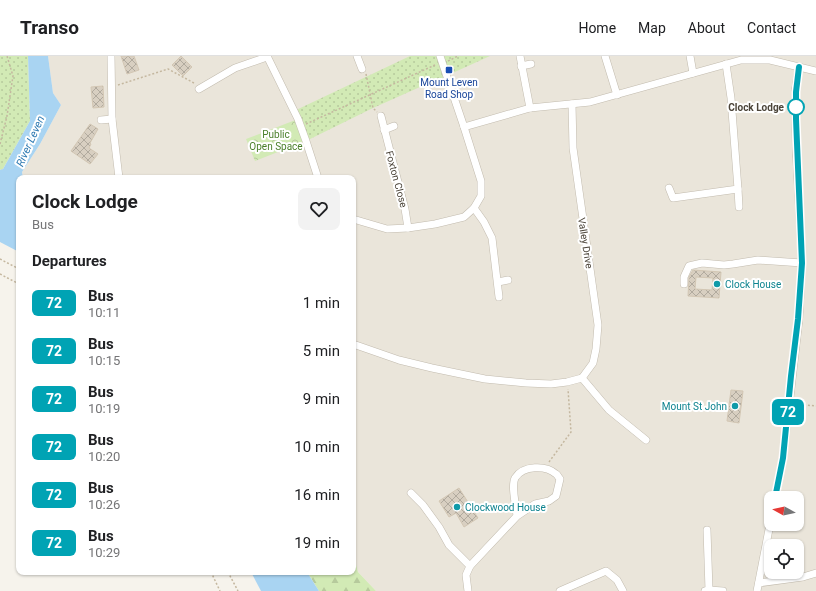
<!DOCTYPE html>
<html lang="en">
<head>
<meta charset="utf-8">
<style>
  :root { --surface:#fff; --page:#f2f2f2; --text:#202124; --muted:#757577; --line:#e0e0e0 }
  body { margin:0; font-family:Roboto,sans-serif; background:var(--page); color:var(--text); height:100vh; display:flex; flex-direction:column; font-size:15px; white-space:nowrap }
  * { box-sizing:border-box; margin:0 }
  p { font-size:13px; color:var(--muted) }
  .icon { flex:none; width:22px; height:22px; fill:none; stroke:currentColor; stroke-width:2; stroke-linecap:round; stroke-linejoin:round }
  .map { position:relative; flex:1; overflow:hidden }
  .side { position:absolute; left:16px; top:119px; width:340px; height:400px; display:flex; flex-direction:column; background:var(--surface); border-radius:8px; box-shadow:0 1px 3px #0004 }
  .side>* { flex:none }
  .badge { padding:0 8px; border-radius:6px; font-size:14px; line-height:26px }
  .needle { width:26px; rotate:278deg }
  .tools { position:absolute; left:764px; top:435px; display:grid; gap:8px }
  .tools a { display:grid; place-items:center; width:40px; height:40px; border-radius:8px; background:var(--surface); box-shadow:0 1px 3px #0004; font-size:20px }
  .map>.badge { position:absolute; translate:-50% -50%; box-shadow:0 0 0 2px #fff }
  h2 { padding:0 16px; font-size:15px; line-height:36px }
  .round { display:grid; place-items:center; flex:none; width:42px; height:42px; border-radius:8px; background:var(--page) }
  .headline { display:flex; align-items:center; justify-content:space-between; height:68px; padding:0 16px }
  h1 { font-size:19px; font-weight:700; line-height:30px }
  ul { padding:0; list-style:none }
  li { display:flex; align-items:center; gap:12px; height:48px; padding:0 16px }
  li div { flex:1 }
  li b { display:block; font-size:15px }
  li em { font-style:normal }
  li .badge { min-width:44px; font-weight:700; text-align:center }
  header { display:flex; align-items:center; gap:24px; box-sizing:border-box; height:56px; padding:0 20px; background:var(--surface); border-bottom:1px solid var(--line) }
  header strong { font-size:19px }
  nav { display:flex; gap:22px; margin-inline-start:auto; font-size:14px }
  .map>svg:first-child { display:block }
</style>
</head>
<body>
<header>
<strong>Transo</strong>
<nav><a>Home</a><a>Map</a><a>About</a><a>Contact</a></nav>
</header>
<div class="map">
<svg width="816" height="535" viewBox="0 0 816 535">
  <defs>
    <pattern id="grass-dots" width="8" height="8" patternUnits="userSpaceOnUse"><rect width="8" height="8" fill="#d2eab5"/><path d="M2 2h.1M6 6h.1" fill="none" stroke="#b6ca9c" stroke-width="1.8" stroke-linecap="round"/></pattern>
    <pattern id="forest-firs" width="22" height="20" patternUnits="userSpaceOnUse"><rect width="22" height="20" fill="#d2eab5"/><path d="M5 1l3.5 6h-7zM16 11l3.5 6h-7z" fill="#b6ca9c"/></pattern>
    <pattern id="park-crowns" width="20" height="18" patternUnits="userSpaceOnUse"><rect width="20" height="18" fill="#d2eab5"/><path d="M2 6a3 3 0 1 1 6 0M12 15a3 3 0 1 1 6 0" fill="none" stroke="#b6ca9c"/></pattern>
    <pattern id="building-cross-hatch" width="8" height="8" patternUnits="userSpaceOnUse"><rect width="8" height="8" fill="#d8cfc1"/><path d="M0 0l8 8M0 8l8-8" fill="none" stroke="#b1aa9e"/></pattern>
  </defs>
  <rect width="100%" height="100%" fill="#f6f3ec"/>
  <path fill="#eae5da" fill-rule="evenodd" d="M 48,0 L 816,0 L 816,535 L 376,535 L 358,516 L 353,497 L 353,122 L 23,122 L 22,116 L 40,88 L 61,49 L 53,37 ZM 771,442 L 797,442 L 797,468 L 771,468 ZM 771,490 L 797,490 L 797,516 L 771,516 Z"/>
  <g fill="url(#grass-dots)">
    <polygon points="0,0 28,0 30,65 3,113 0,114"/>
    <polygon points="410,0 490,0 446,20 448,25 429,27 373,52 306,85 294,55"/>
  </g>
  <polygon fill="url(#forest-firs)" points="353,497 358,516 376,535 319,535 307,516 353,516"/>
  <polygon fill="url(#park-crowns)" points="298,63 306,85 255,105 246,83"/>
  <g fill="#a9d4f2">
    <polygon points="28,0 48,0 53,37 61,49 40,88 22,116 23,122 19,122 19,196 0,186 0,114 3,113 30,65"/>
    <polygon points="251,516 307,516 319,535 261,535"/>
  </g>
  <g fill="url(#building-cross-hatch)" stroke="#d3c7b4" fill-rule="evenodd">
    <polygon points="121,0 134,0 139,14 127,18"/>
    <polygon points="181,0 192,11 183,20 172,9"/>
    <polygon points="103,30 104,51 93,52 91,31"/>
    <polygon points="90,68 98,73 90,87 91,88 89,92 98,98 90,108 71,95"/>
    <path d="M 693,214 L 721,216 L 719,242 L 688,240 L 689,221 ZM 696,221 L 713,222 L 712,234 L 695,233 Z"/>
    <polygon points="731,334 743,335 739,367 727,365"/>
    <polygon points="459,432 478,462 464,471 456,457 449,461 439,445"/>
  </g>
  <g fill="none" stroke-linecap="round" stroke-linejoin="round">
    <g stroke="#c2bbae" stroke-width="8">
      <g id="minor">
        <polyline points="111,0 112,63 119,122"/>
        <polyline points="267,0 298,63 306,85 318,122"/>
        <polyline points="357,0 362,13"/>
        <polyline points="440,0 464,71 530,52 590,46 741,4 770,4 816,15"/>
        <polyline points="520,0 530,52"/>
        <polyline points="605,0 617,39"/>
        <polyline points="690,0 693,17"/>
        <polyline points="521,10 531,8"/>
        <polyline points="199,33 235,12 267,1"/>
        <polyline points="381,60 405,153 408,172"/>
        <polyline points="101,64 112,63"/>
        <polyline points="384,74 394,70"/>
        <polyline points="669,132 673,142 738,133 731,42 726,8"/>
        <polyline points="738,133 739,151"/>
        <polyline points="474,152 484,166 492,182 499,241"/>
        <polyline points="353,163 387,173 408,172 435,168 464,161 474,152 481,140 481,125 464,71"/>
        <polyline points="498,226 508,224"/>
        <polyline points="684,228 684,221 689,210 702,207 724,209 733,208 758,204 802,207"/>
        <polyline points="353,288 399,304 432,312 485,323 526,327 551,328 567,326 582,322 593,307 596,293 598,269 573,92 572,48"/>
        <polyline points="582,322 609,354 646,384"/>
        <polyline points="411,437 423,449 439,471 449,489 470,510"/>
        <polyline points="775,442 783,402 799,263 802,207 796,91 795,36 799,11"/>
        <polyline points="707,474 709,534"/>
        <polyline points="759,527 803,521 816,517"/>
        <path d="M 468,535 L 466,519 L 470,510 L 517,460 L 535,448 L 549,445 L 556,440 L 560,423 C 558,421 558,419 556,418 C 546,409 523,409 515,422 C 511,430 516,450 517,460"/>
        <polyline points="560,535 606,515 617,524 623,535"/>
        <polyline points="705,535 709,534 723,535"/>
        <polyline points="757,535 771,463"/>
      </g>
    </g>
    <g stroke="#c4b79f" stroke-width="1.5" stroke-dasharray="2 2" stroke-linecap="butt">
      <polyline points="448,5 458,0"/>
      <polyline points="366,18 373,52 377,56"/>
      <polyline points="118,29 168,13 194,27"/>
      <polyline points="306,68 435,9"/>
      <polyline points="0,88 7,60 13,20 7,0"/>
      <polyline points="0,203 19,213"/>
      <polyline points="0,218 19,228"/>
      <polyline points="796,348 816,350"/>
      <polyline points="549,406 571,376 568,333"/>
      <polyline points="211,516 220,535"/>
      <polyline points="228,516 238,535"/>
    </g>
    <use href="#minor" stroke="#fff" stroke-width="7"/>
  </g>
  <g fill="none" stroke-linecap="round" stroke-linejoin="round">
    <g stroke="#fff" stroke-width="9">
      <polyline id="line" points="775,442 783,402 791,320 798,263 802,207 796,63 796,36 799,11"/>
    </g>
    <use href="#line" stroke="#00a3b4" stroke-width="6"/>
  </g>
  <rect fill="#1a4fb4" stroke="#fff" stroke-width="1.5" x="445" y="10" width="8" height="8" rx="2"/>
  <circle fill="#fff" stroke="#00a3b4" stroke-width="2" cx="796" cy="51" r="8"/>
  <g fill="#0f9aa8" stroke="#fff" stroke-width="1.5">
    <circle cx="717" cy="228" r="4"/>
    <circle cx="735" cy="350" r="4"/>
    <circle cx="457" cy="451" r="4"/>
  </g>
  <g text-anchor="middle" stroke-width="4" stroke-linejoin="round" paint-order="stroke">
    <g font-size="10" fill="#164399" stroke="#fff">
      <text x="449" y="30">Mount Leven<tspan x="449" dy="12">Road Shop</tspan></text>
    </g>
    <g font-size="10" font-weight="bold" fill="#4b4439" stroke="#fff" text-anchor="end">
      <text x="784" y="55">Clock Lodge</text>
    </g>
    <g font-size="10" fill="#4a7f2a" stroke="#fff">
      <text x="276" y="82">Public<tspan x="276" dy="12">Open Space</tspan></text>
    </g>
    <g font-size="10" fill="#4b4439" stroke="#fff">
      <text transform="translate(397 123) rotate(75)" y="4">Foxton Close</text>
      <text transform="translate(586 187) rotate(81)" y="4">Valley Drive</text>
    </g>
    <g font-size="10" fill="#0d838f" stroke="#fff" text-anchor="start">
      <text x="725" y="232">Clock House</text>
      <text x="727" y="354" text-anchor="end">Mount St John</text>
      <text x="465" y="455">Clockwood House</text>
    </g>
    <g font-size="11" font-style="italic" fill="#2e7ab2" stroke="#fff">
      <text transform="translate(30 85) rotate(-66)" y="4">River Leven</text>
    </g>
  </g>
</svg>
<div class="tools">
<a><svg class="needle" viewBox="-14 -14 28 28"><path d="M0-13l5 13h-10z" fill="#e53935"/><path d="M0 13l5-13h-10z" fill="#757577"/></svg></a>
<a><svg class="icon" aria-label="locate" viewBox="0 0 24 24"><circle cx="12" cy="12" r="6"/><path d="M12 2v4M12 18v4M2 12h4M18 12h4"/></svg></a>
</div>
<b class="badge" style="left:788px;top:356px;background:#00a3b4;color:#fff">72</b>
<section class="side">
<div class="headline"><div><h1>Clock Lodge</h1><p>Bus</p></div><a class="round"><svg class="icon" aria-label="heart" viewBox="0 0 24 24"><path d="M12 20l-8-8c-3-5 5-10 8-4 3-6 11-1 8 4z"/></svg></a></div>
<h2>Departures</h2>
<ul>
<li><span class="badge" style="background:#00a3b4;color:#fff">72</span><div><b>Bus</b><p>10:11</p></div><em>1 min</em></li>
<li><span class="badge" style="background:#00a3b4;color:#fff">72</span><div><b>Bus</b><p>10:15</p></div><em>5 min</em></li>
<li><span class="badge" style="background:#00a3b4;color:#fff">72</span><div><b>Bus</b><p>10:19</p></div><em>9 min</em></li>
<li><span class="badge" style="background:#00a3b4;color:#fff">72</span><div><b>Bus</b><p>10:20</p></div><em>10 min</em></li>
<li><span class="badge" style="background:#00a3b4;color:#fff">72</span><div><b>Bus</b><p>10:26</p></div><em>16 min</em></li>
<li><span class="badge" style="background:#00a3b4;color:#fff">72</span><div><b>Bus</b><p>10:29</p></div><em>19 min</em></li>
</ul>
</section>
</div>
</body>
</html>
